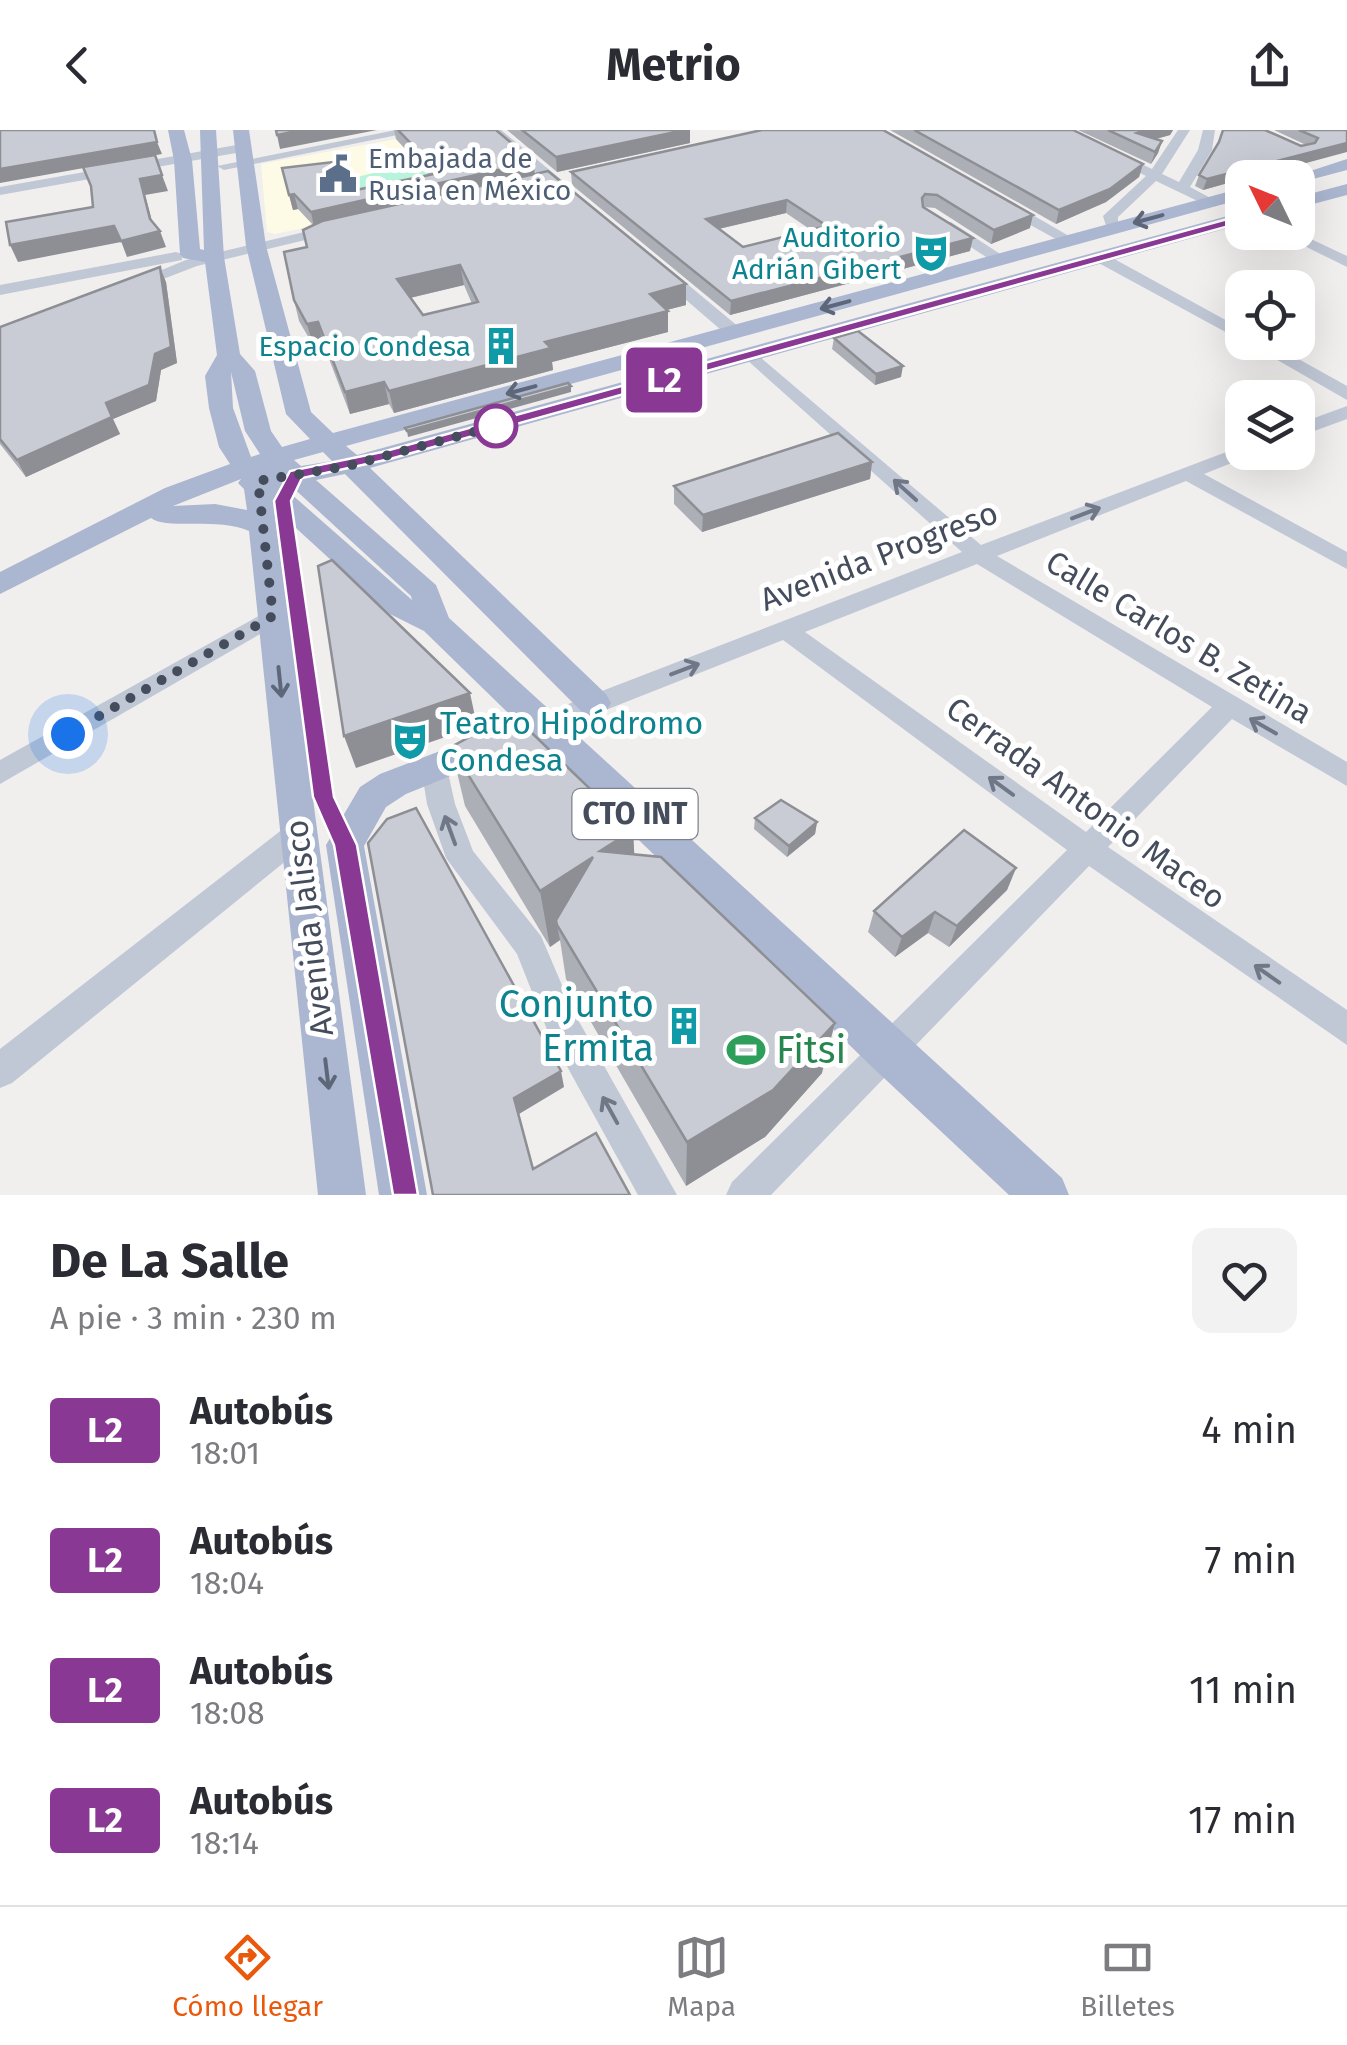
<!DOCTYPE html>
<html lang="es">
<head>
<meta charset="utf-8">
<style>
  :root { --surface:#fff; --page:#f2f2f3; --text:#2b2b33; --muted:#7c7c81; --line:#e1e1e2; --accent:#ea580c }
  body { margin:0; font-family:"Fira Sans",sans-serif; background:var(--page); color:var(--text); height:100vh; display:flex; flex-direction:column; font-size:38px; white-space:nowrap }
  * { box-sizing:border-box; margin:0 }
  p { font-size:32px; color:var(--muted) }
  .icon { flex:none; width:55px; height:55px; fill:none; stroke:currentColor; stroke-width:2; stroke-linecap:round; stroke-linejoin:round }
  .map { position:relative; height:1065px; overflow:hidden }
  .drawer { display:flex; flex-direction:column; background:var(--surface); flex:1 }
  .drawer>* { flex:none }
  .badge { padding:0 20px; border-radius:8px; font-size:35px; line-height:65px }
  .needle { width:65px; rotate:313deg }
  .controls { position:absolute; left:1225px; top:30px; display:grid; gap:20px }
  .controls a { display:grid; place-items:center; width:90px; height:90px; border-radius:20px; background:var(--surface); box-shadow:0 10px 40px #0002; font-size:50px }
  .you { position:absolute; width:50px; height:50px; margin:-25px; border:8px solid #fff; border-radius:50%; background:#1a73e8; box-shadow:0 0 0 15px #1a73e833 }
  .map>.badge { position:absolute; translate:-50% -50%; box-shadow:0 0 0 5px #fff }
  .round { display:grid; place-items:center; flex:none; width:105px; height:105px; border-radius:20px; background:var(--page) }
  .headline { display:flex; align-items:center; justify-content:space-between; height:170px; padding:0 50px }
  h1 { font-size:48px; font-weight:700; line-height:75px }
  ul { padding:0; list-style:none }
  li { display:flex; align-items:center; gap:30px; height:130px; padding:0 50px }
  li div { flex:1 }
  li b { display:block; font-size:38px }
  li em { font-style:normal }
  li .badge { min-width:110px; font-weight:700; text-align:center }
  header { display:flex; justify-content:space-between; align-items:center; height:130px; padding:0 50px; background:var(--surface); font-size:45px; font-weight:700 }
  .tabs { display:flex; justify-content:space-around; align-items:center; height:140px; border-top:2px solid var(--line); background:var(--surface); font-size:28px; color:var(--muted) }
  .tabs a { display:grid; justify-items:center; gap:5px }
  .tabs .selected { color:var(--accent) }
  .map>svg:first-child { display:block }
</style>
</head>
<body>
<header><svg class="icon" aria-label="back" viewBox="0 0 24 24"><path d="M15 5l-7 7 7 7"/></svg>Metrio<svg class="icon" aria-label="share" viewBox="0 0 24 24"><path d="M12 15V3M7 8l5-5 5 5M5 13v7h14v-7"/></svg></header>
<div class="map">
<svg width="1347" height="1065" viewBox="0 0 1347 1065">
  <rect width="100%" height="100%" fill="#f1eeee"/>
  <polygon fill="#fdfbe5" points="396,9 441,58 374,83 275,104 267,102 261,34"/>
  <polygon fill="#b8f3db" points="417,32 441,58 366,74 349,49"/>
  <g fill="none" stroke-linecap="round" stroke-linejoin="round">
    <g fill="#c0c7d5" fill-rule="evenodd">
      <polygon points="396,0 422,0 224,40 217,36"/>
      <polygon points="487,0 501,0 575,61 575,67 565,67"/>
      <polygon points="1053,0 1069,0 1152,39 1178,0 1190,0 1162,44 1179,52 1198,20 1203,0 1215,0 1212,20 1190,57 1218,72 1206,75 1156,51 1118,87 1118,102 1108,102 1103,86 1146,46"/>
      <polygon points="242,14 247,15 247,21 0,65 0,57"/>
      <polygon points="998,71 1008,71 1076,110 1063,113 998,77"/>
      <polygon points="941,92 951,92 1008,129 994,132 941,98"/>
      <polygon points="338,94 345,98 343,101 197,136 137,159 123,156 186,130"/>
      <polygon points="1276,102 1296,102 1347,126 1347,137"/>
      <polygon points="176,122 182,124 182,130 0,165 0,155"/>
      <polygon points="1095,125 1107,125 1242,199 1242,211 1095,131"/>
      <polygon points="656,138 668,138 740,198 740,206 728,206 656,144"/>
      <polygon points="1246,212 1268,212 1347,256 1347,270"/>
      <path d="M 753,221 L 981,415 L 1242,316 L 1242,322 L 1252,322 L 1249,326 L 1204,344 L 1347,422 L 1347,439 L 1186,351 L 997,426 L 1347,632 L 1347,656 L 1232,589 L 1108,717 L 1347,880 L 1347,915 L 1089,736 L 771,1065 L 726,1065 L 732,1052 L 1067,720 L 783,510 L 550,602 L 532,602 L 528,595 L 532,588 L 962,422 L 747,230 L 747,222 ZM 977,434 L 1212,577 L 1086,702 L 805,502 Z"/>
      <polygon points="1347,276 1347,289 1298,307 1298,294"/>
      <polygon points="273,478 285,486 281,492 0,654 0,630"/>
      <polygon points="435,626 445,629 455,674 473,721 541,806 573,881 677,1065 638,1065 548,902 517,824 446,728 427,674 421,637 425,629"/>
      <polygon points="298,692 308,695 312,704 308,713 12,953 0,958 0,919 288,695"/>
    </g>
    <g fill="#abb6d0" fill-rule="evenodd">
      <path d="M 168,0 L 184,0 L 192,30 L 200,119 L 204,120 L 200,0 L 216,0 L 224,127 L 240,224 L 255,241 L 271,301 L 282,317 L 310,309 L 286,284 L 246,116 L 233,0 L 249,0 L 266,116 L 311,282 L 333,303 L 1242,58 L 1242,69 L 346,316 L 357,325 L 1242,82 L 1242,94 L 370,338 L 606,564 L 611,573 L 606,582 L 594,586 L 582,582 L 345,344 L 316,350 L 436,455 L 449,488 L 1062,1048 L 1069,1065 L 1009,1065 L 869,934 L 424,501 L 390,484 L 274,378 L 366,1065 L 318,1065 L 249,401 C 220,387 165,400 151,388 L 0,464 L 0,442 L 165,358 L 230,334 L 219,317 L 209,278 L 205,246 L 217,225 L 205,132 L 183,128 L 180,124 L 174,30 ZM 231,242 L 245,301 L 260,324 L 251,327 L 233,278 ZM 323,322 L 332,331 L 301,336 L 294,330 ZM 241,349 L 238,353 L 244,359 L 247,380 L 215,374 L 173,376 ZM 289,354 L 411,466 L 412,470 L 282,356 Z"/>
      <polygon points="1347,29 1347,40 1298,53 1298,48 1289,48"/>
      <polygon points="1347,54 1347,65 1298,78 1298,67"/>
      <polygon points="495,600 507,603 512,613 507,623 406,664 386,677 364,716 427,1065 379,1065 326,715 360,657 380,644"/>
    </g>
  </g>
  <g fill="#adafb6" fill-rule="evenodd">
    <path d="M 394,0 L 496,0 L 535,44 L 686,154 L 686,175 L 667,180 L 668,202 L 552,232 L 553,240 L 394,283 L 389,274 L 350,284 L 323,213 L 313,215 L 299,191 L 294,170 L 313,95 L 298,79 L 293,80 L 282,38 L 346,62 L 429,45 L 396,9 ZM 464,155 L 472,174 L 423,185 L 410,168 Z"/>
    <polygon points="507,0 690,0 690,13 557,42"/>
    <path d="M 762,0 L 1030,98 L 991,114 L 935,78 L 924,77 L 970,121 L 730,185 L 572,55 L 571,42 ZM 786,83 L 811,100 L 743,117 L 719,99 Z"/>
    <polygon points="890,0 1073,0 1143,34 1139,47 1106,72 1056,94"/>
    <polygon points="1078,0 1173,0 1170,5 1156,9 1162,11 1158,23 1151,34"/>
    <polygon points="1274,0 1347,0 1242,48 1242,49 1203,60 1195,56 1199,45 1218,13 1306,15"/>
    <polygon points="166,152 177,233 161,240 156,271 113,289 120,304 26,347 0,314 0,197"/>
    <polygon points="834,208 901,247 875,255 832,219"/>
    <polygon points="872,332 870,349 702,402 674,374 674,356"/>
    <polygon points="451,617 633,700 634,724 822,943 765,1007 686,1056 566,849 560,810 550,817 465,676"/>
    <polygon points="755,688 817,692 815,704 787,727 754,699"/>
    <polygon points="1016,738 1007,760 949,817 928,803 895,827 868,802 874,781"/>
  </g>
  <g fill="#8d8f94">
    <polygon points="303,0 377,0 280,19 277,5"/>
    <polygon points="685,0 690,0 690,13 557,42 556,27"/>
    <polygon points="1147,0 1173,0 1170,5 1138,14 1137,3"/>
    <polygon points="1162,11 1158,23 1151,34 1155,22"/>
    <polygon points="157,12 162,24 0,53 0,39"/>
    <polygon points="1347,13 1347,22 1250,48 1242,48 1242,49 1203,60 1207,49"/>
    <polygon points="534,32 535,47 314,97 311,82"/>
    <polygon points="1143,34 1139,47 1106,72 1056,94 1059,80"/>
    <polygon points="162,45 168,61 145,65 155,102 160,101 166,117 127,127 121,111 140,49"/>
    <polygon points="294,64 298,79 293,80 289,65"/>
    <polygon points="787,70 786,83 705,102 706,89"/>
    <polygon points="1033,85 1030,98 991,114 994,100"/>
    <polygon points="114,96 121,112 18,132 10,115"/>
    <polygon points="973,108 970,121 730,185 731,171"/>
    <polygon points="460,135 464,155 401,170 397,149"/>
    <polygon points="160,137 166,152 177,233 161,240 156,271 113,289 106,273"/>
    <polygon points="686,154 686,175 651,184 650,164"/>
    <polygon points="668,181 668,202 552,232 553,240 394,283 389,261 545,212"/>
    <polygon points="318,192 323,213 313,215 307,194"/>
    <polygon points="903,236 901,247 875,255 876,244"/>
    <polygon points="384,252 389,274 350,284 345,262"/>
    <polygon points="571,256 571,262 408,307 407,301"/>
    <polygon points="112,287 120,304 26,347 17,330"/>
    <polygon points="872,332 870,349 702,402 703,385"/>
    <polygon points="470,563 477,596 356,638 344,606"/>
    <polygon points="817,692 815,704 787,727 789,716"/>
    <polygon points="633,700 636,757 600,721"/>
    <polygon points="593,727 556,790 560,810 550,817 540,761"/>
    <polygon points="1016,738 1007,760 949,817 957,796"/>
    <polygon points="935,782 928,803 895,827 902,807"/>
    <polygon points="835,893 822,943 765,1007 686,1056 687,1012"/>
    <polygon points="561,941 564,957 519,984 514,968"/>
  </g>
  <g fill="#c9ccd4" stroke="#8d8f94" stroke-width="2.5" fill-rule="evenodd">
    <polygon points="0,0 154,0 157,12 0,39"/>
    <polygon points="276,0 303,0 277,5"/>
    <polygon points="398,0 496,0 534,32 311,82 294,64 289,65 282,38 333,32 346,62 439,43"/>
    <polygon points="522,0 685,0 556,27"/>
    <path d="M 762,0 L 883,0 L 1033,85 L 994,100 L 937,65 L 925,64 L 922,68 L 923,77 L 973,108 L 731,171 L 571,42 ZM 787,70 L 827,96 L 743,117 L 706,89 Z"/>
    <polygon points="914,0 1073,0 1143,34 1110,59 1059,80"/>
    <polygon points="1108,0 1147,0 1137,3 1162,11 1155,22"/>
    <polygon points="1223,0 1265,0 1301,16 1315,13 1318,8 1299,0 1347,0 1347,13 1207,49 1199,45 1219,12"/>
    <polygon points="155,25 162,45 140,49 150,89 160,101 121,111 114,96 10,115 6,92 93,77 91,56 83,37"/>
    <path d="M 548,41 L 686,154 L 650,164 L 668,181 L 545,212 L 551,218 L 389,261 L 384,252 L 345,262 L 318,192 L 307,194 L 294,170 L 284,122 L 307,117 L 303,100 L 322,91 ZM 460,135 L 478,172 L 423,185 L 397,149 Z"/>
    <polygon points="160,137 171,217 155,224 149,255 106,273 112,287 17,330 0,309 0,197"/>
    <polygon points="858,201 903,236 876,244 834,208"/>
    <polygon points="568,253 571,256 407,301 405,298"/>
    <polygon points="838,303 872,332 703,385 674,356"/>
    <polygon points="332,430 470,563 344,606 318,436"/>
    <polygon points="512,584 633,700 600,721 661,727 835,893 773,960 687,1012 557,795 556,790 593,727 540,761 451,617"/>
    <polygon points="781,670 817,692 789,716 755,688"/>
    <polygon points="416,678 561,941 514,968 533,1039 596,1003 630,1065 433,1065 368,713 387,689"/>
    <polygon points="964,700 1016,738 957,796 935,782 902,807 874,781"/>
  </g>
  <defs><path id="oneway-shaft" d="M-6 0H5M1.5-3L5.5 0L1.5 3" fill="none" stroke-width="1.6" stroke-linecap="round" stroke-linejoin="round" transform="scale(2.5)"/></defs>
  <g stroke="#5e677a">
    <use href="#oneway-shaft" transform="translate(1148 89) rotate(165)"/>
    <use href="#oneway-shaft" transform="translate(835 175) rotate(165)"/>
    <use href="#oneway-shaft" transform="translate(521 260) rotate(165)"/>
    <use href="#oneway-shaft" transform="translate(280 552) rotate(84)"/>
    <use href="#oneway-shaft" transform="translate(327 944) rotate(83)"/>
  </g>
  <g stroke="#707887">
    <use href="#oneway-shaft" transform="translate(905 360) rotate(-138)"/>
    <use href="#oneway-shaft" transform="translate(1086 383) rotate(-21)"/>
    <use href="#oneway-shaft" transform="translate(685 539) rotate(-21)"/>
    <use href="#oneway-shaft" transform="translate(1263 596) rotate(-150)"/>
    <use href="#oneway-shaft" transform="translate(1001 656) rotate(-144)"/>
    <use href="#oneway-shaft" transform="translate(450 700) rotate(-110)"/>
    <use href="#oneway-shaft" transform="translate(1267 844) rotate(-145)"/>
    <use href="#oneway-shaft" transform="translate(610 980) rotate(-119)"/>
  </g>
  <polygon fill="#893894" stroke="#fff" stroke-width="2.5" points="1242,85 1247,91 390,329 302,348 291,371 334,667 357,715 418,1065 393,1065 334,715 313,667 274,371 290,341 382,322"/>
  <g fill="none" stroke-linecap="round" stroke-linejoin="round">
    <polyline stroke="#454d5d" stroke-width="10" stroke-dasharray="0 18" points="68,604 273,486 258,351 348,336 496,296"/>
  </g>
  <defs>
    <g id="civic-bare" transform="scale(3)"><path d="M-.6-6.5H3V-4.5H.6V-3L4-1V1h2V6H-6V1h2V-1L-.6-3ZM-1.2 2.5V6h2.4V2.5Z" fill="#5c6f8a" stroke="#fff" stroke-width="2.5" paint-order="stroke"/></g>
    <g id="theatre-bare" transform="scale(3)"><path d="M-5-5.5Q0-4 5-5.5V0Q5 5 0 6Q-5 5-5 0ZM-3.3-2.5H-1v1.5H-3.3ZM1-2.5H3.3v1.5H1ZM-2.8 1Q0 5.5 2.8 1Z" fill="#0f9aa8" stroke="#fff" stroke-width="2.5" paint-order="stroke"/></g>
    <g id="building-bare" transform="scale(3)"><path d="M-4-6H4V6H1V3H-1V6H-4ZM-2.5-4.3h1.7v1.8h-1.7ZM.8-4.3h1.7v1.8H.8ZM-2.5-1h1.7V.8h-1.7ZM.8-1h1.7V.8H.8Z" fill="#0f9aa8" stroke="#fff" stroke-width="2.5" paint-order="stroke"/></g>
    <g id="stadium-bare" transform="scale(3)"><path d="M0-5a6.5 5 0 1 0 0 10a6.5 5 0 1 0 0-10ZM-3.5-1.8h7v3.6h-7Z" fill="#2e9e5b" stroke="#fff" stroke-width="2.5" paint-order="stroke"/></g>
  </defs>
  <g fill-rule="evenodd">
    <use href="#civic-bare" x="338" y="44"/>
    <use href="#theatre-bare" x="931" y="123"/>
    <use href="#building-bare" x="501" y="216"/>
    <use href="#theatre-bare" x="410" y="611"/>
    <use href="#building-bare" x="684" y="896"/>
    <use href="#stadium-bare" x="746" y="920"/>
  </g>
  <circle fill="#fff" stroke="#893894" stroke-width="5" cx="496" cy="296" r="20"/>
  <g text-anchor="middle" stroke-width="10" stroke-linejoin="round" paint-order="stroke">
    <g font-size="28" fill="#4e5e75" stroke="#fff" text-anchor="start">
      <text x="368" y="38">Embajada de<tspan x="368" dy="32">Rusia en México</tspan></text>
    </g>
    <g font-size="28" fill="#0d838f" stroke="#fff" text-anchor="end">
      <text x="901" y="117">Auditorio<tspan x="901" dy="32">Adrián Gibert</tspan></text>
      <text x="471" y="226">Espacio Condesa</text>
    </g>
    <rect fill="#fff" stroke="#7d828e" stroke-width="2.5" x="572.5" y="659" width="125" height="50" rx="8"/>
    <g font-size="30" font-weight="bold" fill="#454d5d">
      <text x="635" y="694">CTO INT</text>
    </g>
    <g font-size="32" fill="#454d5d" stroke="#fff">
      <text transform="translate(879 426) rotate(-21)" y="11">Avenida Progreso</text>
      <text transform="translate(1179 507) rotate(31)" y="11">Calle Carlos B. Zetina</text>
      <text transform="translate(1086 673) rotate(36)" y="11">Cerrada Antonio Maceo</text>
      <text transform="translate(309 798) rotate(-97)" y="11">Avenida Jalisco</text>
    </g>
    <g font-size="32" fill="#0d838f" stroke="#fff" text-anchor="start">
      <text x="440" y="604">Teatro Hipódromo<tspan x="440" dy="37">Condesa</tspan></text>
    </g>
    <g font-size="38" fill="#0d838f" stroke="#fff" text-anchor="end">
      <text x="654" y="887">Conjunto<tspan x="654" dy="44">Ermita</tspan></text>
    </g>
    <g font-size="38" fill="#27864d" stroke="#fff" text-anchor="start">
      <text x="776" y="933">Fitsi</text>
    </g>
  </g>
</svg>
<div class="controls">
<a><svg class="needle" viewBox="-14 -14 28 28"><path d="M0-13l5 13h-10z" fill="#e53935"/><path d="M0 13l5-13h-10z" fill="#7c7c81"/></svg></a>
<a><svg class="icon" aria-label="locate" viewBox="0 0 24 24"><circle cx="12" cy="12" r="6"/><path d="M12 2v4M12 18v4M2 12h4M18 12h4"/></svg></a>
<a><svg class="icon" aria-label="layers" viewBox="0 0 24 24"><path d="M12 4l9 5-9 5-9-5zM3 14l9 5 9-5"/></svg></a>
</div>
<div class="you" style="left:68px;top:604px"></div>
<b class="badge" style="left:664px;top:250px;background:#893894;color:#fff">L2</b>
</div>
<section class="drawer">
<div class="headline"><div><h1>De La Salle</h1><p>A pie · 3 min · 230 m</p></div><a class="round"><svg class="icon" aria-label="heart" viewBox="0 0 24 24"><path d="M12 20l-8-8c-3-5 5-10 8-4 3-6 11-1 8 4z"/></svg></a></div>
<ul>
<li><span class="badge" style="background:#893894;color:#fff">L2</span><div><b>Autobús</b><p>18:01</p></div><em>4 min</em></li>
<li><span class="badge" style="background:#893894;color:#fff">L2</span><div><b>Autobús</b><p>18:04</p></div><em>7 min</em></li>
<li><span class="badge" style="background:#893894;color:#fff">L2</span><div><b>Autobús</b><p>18:08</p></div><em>11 min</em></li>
<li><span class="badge" style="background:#893894;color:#fff">L2</span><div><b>Autobús</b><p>18:14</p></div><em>17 min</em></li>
</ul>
</section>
<nav class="tabs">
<a class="selected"><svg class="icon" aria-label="directions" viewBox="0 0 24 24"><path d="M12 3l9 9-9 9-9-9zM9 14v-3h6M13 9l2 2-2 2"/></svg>Cómo llegar</a>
<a><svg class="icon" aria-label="map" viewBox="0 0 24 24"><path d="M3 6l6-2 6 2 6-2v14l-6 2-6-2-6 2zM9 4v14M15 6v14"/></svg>Mapa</a>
<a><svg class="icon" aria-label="tickets" viewBox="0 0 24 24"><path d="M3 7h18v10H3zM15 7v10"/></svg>Billetes</a>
</nav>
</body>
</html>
